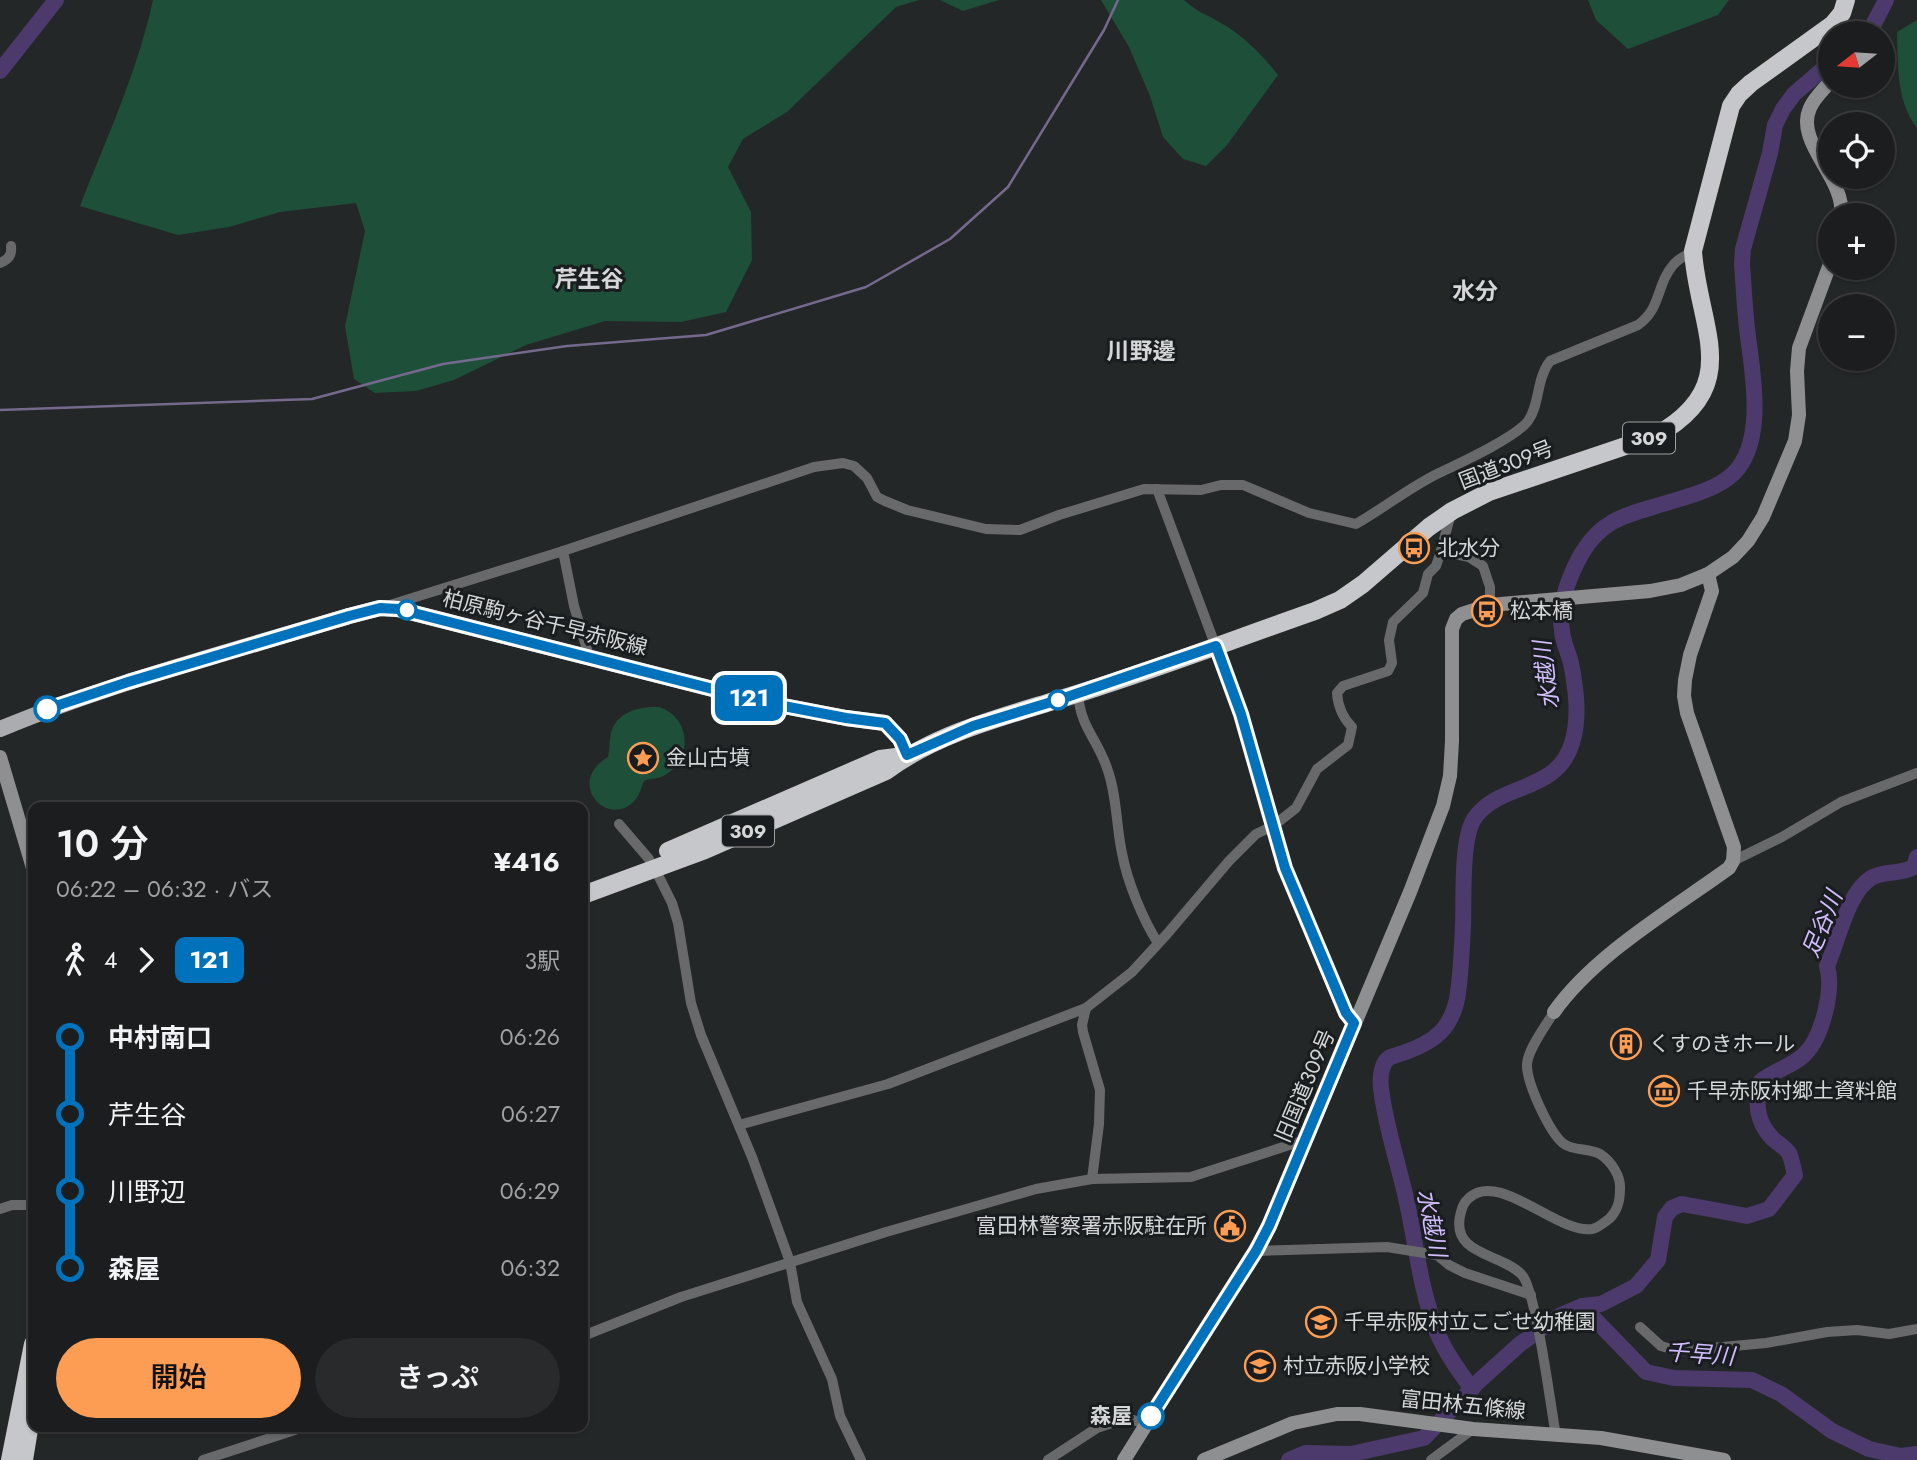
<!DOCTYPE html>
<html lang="ja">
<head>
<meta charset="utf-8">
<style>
  :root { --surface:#1b1d1e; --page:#282a2b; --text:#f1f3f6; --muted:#a0a2a4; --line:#393b3c; --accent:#fc9d53 }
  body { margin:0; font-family:Jost,"Noto Sans JP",sans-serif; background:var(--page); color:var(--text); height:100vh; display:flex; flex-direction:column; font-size:26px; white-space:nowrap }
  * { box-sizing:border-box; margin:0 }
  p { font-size:23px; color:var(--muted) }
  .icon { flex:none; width:38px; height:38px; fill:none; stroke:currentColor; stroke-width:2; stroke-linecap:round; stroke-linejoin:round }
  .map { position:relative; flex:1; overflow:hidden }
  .details { position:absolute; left:28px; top:802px; width:560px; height:630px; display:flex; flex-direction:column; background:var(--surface); border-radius:14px; box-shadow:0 2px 5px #0004,0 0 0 2px var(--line) }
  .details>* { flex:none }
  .badge { padding:0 14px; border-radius:10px; font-size:24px; line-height:46px }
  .needle { width:46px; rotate:253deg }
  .tools { position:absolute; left:1818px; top:21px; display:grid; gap:14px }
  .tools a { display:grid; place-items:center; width:77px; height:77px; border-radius:50%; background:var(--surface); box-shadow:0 2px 5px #0004,0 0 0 2px var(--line); font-size:35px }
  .map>.badge { position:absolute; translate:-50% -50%; box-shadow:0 0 0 4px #fff }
  .legs { display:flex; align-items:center; gap:10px; height:77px; padding:0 28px; font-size:23px }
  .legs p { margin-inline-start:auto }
  .headline { display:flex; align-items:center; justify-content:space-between; height:119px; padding:0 28px }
  h1 { font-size:38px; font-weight:600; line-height:52px }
  .cta { display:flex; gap:14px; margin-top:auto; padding:14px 28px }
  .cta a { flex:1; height:80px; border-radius:42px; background:var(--accent); color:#111; font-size:28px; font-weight:600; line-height:80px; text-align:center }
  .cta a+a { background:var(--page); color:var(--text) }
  ul { padding:0 28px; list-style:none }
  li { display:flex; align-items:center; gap:24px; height:77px; font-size:26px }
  li i { display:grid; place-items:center; width:10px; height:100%; margin:0 9px; background:currentColor }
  li i::after { content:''; width:18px; height:18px; margin:-9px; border:5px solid; border-radius:50%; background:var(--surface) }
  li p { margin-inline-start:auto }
  li:first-child i { background:linear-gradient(#0000 50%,currentColor 0) }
  li:last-child i { background:linear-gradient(currentColor 50%,#0000 0) }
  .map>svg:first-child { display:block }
</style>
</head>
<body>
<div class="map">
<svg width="1917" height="1460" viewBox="0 0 1917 1460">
  <rect width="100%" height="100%" fill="#242728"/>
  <g fill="#1e4f38">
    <path d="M 153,0 L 919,0 L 896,7 L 787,112 L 743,139 L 728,167 L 751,212 L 752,260 L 726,312 L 681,322 L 605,321 L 526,345 L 454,380 L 416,391 L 375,393 L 354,379 L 345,326 L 365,231 L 356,203 L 280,212 L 229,227 L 178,235 L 80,206 C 107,137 137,73 153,0 Z"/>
    <polygon points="940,0 999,0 963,11"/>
    <path d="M 1101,0 L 1184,0 C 1197,12 1206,14 1221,23 C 1243,35 1263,56 1278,75 L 1227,145 L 1206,166 L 1183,159 L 1163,137 L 1150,96 L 1129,47 Z"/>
    <polygon points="1588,0 1729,0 1718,15 1628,49 1596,20"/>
    <path d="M 1917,20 L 1917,128 C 1896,101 1898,64 1897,32 Z"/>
    <path d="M 659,707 C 690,717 694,757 665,775 C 659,779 651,778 644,781 C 641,787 640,795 635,800 C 609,830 564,783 608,757 C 610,749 609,741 611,733 C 616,712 640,706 659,707 Z"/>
  </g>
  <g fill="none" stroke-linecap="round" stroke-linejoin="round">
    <polyline stroke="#75698d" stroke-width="2.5" points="0,410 312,399 443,364 567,346 706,335 866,287 950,239 1008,187 1104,30 1118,0"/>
    <g stroke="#4c3a6d" stroke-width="16">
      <polyline points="1869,33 1886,0"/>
      <polyline points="0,71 56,0"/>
      <polyline points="1582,1306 1646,1372 1674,1378 1752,1380 1781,1394 1832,1431 1869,1449 1901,1456 1917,1454"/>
      <path d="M 1472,1389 C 1459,1371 1445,1352 1437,1332 C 1419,1287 1416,1240 1405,1194 C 1397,1159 1385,1124 1381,1088 C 1380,1080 1381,1069 1385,1062 C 1389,1056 1397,1055 1403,1053 C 1435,1042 1453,1028 1458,993 C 1461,971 1462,948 1463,926 C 1464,900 1461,839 1474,819 C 1498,782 1557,794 1572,743 C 1580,718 1576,689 1571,663 C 1568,652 1563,642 1562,631 C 1558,604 1569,576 1582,553 C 1600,523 1621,516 1653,507 C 1677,499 1714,492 1733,474 C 1764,444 1754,382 1749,344 C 1745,318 1744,290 1742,264 L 1743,249 L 1770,153 L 1775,125 L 1783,109 L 1794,94 L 1830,63"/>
      <path d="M 1289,1460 L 1306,1453 L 1351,1454 L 1424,1438 L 1479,1381 L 1520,1344 L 1561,1315 L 1582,1306 L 1601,1304 L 1636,1286 L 1658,1260 L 1665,1217 L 1672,1208 L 1682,1204 L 1747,1216 L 1769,1209 L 1795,1175 C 1793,1168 1792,1159 1789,1153 C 1785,1147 1777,1143 1772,1138 C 1756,1121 1755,1103 1761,1081 C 1774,1071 1792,1066 1804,1055 C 1822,1038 1834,990 1827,966 C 1838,942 1847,893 1871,878 C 1885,870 1899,875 1914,867 L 1917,857"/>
    </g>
    <g stroke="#68696a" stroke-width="10">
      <path d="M 0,263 C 9,259 12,255 11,246"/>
      <polyline points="1157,489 1241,714 1285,868 1346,1013 1354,1023"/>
      <polyline points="1451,513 1441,551 1469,557 1483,566 1490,587 1490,605"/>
      <polyline points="563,551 574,606 589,656"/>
      <path d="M 390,605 L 563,551 L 814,467 L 843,463 L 854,466 L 867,478 L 877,497 L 885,501 L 907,510 L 986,529 L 1020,530 L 1059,515 L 1144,489 L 1201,490 L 1221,485 L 1243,485 L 1309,513 L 1356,524 C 1384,508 1410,487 1439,473 C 1460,463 1515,438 1528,421 C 1540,405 1536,379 1550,361 L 1638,325 C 1662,308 1656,284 1674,264 C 1679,258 1687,255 1693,251"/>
      <path d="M 1078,693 C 1080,727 1097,738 1107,768 C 1117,795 1116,825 1122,853 C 1127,881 1143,920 1158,943"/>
      <polyline points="619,824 649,859"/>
      <polyline points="1733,861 1782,837 1841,802 1917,773"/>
      <polyline points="655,869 672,903 678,923 691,1003 701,1035 752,1157 790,1262 797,1302 832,1379 840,1416 861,1460"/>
      <polyline points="1086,1008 1082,1025 1083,1032 1100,1090 1099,1124 1092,1179"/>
      <path d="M 1554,1012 C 1546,1025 1528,1049 1527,1064 C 1526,1082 1550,1134 1564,1144 C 1574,1151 1589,1148 1600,1154 C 1611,1161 1621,1176 1620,1189 C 1620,1201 1618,1210 1610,1218 C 1605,1222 1598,1228 1592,1229 C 1557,1234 1499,1170 1469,1198 C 1463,1203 1462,1208 1460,1216 C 1452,1256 1502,1253 1522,1275 C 1536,1290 1551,1409 1556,1436"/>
      <path d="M 739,1125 L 888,1084 L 1086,1008 L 1132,972 L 1167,934 L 1229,861 L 1256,834 L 1273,826 L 1296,808 L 1317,769 L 1348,745 L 1352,727 C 1342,717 1338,707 1337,693 L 1343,686 L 1388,671 L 1392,663 L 1389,640 L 1393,622 L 1423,593 L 1428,574 L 1436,566 L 1441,551"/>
      <polyline points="0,1209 12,1205 33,1205"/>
      <polyline points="1256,1251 1387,1247 1437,1255 1449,1265 1465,1273 1531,1295"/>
      <polyline points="1640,1327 1661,1346 1679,1351 1766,1343 1827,1332 1857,1330 1889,1334 1917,1329"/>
      <polyline points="583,1336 681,1297 886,1232 1036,1189 1092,1179 1191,1177 1305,1140"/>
      <polyline points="203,1460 307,1426"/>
      <polyline points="1048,1460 1097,1428 1127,1418 1146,1424"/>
      <polyline points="1431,1460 1473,1429"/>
    </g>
    <g stroke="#8e8f91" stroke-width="14">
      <path d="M 1830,82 C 1823,90 1814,98 1810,108 C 1794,142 1846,179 1841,215"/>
      <polyline points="0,757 33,868"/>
      <path d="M 1554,1012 C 1594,955 1671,910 1729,868 L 1733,861 L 1734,847 L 1687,713 L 1684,696 L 1685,680 L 1690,655 L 1712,591 L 1708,574"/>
      <polyline points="1124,1460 1270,1226 1410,892 1443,806 1450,776 1452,741 1452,629 1456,619 1462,614 1490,605 1650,591 1681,585 1708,574 1733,557 1748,541 1763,517 1795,441 1799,415 1797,371 1799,348 1830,264"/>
      <polyline points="1204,1460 1293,1423 1337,1414 1360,1414 1473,1429 1601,1438 1724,1460"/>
    </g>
    <path stroke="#aaacaf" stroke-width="16" d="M 0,729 C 113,682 232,651 349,616 L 380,608 L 398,609 L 768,703 L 846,718 L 885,723 L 900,739 L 907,755"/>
    <g stroke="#c5c7ca" stroke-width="18">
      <polyline points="668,851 880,759 904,756"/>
      <path d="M 583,895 L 705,850 L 886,771 C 936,734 998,718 1057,700 C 1144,674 1229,641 1315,611 L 1340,600 L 1363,584 L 1429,527 L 1452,511 L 1489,492 L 1655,436 C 1746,386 1698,328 1693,251 L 1731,106 L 1739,94 L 1751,83 L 1833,24 L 1842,13 L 1846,0"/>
      <polyline points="10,1460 33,1344"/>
      <polyline points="24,1460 33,1405"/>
    </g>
  </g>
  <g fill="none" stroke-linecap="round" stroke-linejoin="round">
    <g stroke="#fff" stroke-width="16">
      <polyline id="line-1" points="47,709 128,682 349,616 380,608 398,609 768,703 846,718 885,723 900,739 907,755 973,726 1058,700 1216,646 1241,714 1285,868 1346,1013 1354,1023 1269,1226 1256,1251 1151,1416"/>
    </g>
    <use href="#line-1" stroke="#0072bc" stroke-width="10"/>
  </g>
  <defs>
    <g id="bus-ring" transform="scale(1.575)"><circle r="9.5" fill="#1a1d1f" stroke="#fc9d53" stroke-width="1.5"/><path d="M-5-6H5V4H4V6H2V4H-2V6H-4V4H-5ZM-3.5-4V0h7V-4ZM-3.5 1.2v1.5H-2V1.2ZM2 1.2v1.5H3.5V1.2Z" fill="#fc9d53"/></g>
    <g id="sight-ring" transform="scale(1.575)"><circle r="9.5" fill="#1a1d1f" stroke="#fc9d53" stroke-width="1.5"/><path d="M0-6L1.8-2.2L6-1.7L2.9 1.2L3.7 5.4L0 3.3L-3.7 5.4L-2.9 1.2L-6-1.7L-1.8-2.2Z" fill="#fc9d53"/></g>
    <g id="building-ring" transform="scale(1.575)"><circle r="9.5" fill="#1a1d1f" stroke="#fc9d53" stroke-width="1.5"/><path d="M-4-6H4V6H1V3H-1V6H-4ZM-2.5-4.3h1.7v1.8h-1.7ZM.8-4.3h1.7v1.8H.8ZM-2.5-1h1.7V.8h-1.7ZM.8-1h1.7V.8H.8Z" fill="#fc9d53"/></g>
    <g id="museum-ring" transform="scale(1.575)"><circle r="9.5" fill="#1a1d1f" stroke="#fc9d53" stroke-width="1.5"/><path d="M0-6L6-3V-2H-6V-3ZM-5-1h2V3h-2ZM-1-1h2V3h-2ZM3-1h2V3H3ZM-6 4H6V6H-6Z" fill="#fc9d53"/></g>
    <g id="civic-ring" transform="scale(1.575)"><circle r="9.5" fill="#1a1d1f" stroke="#fc9d53" stroke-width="1.5"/><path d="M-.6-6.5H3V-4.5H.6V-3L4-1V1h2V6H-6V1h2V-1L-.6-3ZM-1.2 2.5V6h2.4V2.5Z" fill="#fc9d53"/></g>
    <g id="school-ring" transform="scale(1.575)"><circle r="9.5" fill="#1a1d1f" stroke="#fc9d53" stroke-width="1.5"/><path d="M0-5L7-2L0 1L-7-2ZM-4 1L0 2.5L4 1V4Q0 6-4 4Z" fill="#fc9d53"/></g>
  </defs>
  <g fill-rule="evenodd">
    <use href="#bus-ring" x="1414" y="548"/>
    <use href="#bus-ring" x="1487" y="611"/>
    <use href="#sight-ring" x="643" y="758"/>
    <use href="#building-ring" x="1626" y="1044"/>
    <use href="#museum-ring" x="1664" y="1091"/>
    <use href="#civic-ring" x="1230" y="1226"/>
    <use href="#school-ring" x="1321" y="1322"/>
    <use href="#school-ring" x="1260" y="1366"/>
  </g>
  <g fill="#fff" stroke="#0072bc" stroke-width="3.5">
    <circle cx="407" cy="610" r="9"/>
    <circle cx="1058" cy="700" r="9"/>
    <circle cx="47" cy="709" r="12"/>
    <circle cx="1151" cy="1416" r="12"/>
  </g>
  <g text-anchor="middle" stroke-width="6" stroke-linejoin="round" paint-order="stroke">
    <g fill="#1a1d1f" stroke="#9c9ea0" stroke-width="2">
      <rect x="1623" y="422.5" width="52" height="31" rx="5"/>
      <rect x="722" y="815.5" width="52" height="31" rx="5"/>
    </g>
    <g font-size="19" font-weight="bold" fill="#d4d6d7">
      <text x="1649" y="445">309</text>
      <text x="748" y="838">309</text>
    </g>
    <g font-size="21" fill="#d4d6d7" stroke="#1a1d1f">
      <text transform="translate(1506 465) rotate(-21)" y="7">国道309号</text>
      <text transform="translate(545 623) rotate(14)" y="7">柏原駒ヶ谷千早赤阪線</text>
      <text transform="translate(1305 1086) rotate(-67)" y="7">旧国道309号</text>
      <text transform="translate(1463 1405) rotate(6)" y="7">富田林五條線</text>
    </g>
    <g font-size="21" fill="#d4d6d7" stroke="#1a1d1f" text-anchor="start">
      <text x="1437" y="555">北水分</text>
      <text x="1510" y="618">松本橋</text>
      <text x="666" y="765">金山古墳</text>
      <text x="1649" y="1051">くすのきホール</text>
      <text x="1687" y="1098">千早赤阪村郷土資料館</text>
      <text x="1207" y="1233" text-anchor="end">富田林警察署赤阪駐在所</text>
      <text x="1344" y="1329">千早赤阪村立こごせ幼稚園</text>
      <text x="1283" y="1373">村立赤阪小学校</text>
    </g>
    <g font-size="21" font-weight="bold" fill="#d4d6d7" stroke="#1a1d1f" text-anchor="end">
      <text x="1132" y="1423">森屋</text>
    </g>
    <g font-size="23" font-weight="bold" fill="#d4d6d7" stroke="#1a1d1f">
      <text x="589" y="287">芹生谷</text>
      <text x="1475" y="299">水分</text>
      <text x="1141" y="359">川野邊</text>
    </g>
    <g font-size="23" font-style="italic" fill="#d1bcfe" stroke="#1a1d1f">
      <text transform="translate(1546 675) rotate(-97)" y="8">水越川</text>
      <text transform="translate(1822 924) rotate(-68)" y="8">足谷川</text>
      <text transform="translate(1432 1223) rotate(79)" y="8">水越川</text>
      <text transform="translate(1700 1354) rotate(4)" y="8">千早川</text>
    </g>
  </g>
</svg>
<div class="tools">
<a><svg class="needle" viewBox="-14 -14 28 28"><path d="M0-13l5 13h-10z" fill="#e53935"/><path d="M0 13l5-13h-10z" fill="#a0a2a4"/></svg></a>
<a><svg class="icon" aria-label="locate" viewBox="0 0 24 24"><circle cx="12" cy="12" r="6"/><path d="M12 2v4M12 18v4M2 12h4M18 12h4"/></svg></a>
<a>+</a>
<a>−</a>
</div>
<b class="badge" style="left:749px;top:698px;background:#0072bc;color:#fff">121</b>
<section class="details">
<div class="headline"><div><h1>10 分</h1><p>06:22 – 06:32 · バス</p></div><b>¥416</b></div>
<div class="legs"><svg class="icon" aria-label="walk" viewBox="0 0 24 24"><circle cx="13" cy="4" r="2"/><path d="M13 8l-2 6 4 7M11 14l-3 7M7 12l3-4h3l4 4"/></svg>4<svg class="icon" aria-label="forward" viewBox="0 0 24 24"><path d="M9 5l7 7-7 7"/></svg><b class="badge" style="background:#0072bc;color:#fff">121</b><p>3駅</p></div>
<ul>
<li><i style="color:#0072bc"></i><b>中村南口</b><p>06:26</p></li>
<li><i style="color:#0072bc"></i><span>芹生谷</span><p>06:27</p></li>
<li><i style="color:#0072bc"></i><span>川野辺</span><p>06:29</p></li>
<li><i style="color:#0072bc"></i><b>森屋</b><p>06:32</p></li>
</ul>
<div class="cta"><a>開始</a><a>きっぷ</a></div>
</section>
</div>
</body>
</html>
